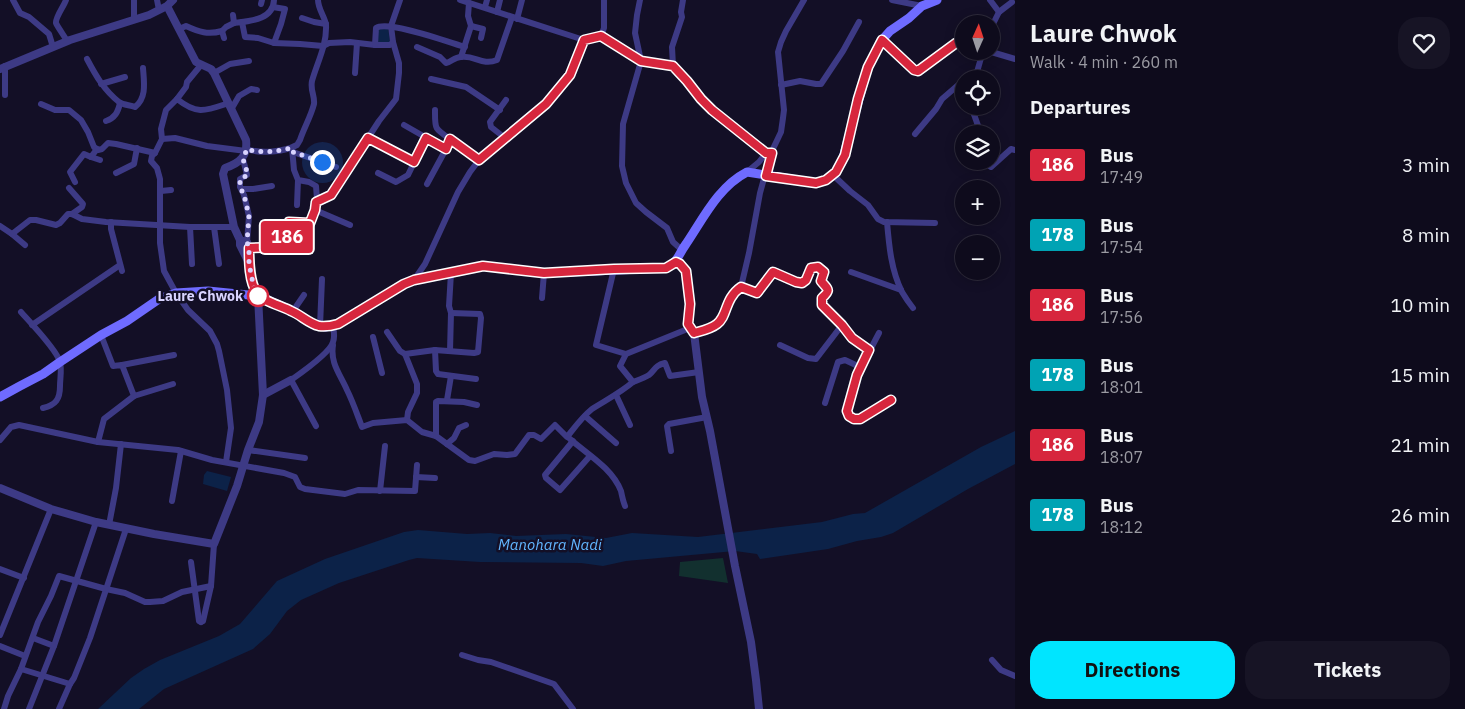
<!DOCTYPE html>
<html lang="en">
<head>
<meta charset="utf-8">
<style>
  :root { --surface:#0e0b1c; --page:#171425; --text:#f1f3f6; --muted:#9b9ba3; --line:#2e2b3b; --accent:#00e5ff }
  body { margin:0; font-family:"IBM Plex Sans",sans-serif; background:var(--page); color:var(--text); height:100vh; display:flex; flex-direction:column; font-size:19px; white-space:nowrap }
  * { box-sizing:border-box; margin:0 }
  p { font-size:16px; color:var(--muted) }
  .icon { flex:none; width:28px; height:28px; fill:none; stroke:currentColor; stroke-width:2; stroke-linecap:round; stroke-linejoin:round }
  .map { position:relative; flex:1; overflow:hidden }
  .details { display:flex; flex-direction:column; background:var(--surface); width:450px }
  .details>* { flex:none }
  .badge { padding:0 10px; border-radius:4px; font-size:18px; line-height:32px }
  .needle { width:32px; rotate:3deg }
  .fabs { position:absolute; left:955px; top:15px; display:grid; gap:10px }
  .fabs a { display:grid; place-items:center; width:45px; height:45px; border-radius:50%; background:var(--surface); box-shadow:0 2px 12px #0003,0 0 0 1px var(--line); font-size:25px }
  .you { position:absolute; width:25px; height:25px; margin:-12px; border:4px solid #fff; border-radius:50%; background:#1a73e8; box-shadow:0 0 0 8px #1a73e833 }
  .map>.badge { position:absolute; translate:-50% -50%; box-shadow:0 0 0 2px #fff }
  h2 { padding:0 15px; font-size:19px; line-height:45px }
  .round { display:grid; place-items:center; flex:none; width:52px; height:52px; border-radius:20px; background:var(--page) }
  .summary { display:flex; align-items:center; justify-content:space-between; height:85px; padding:0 15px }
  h1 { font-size:24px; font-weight:800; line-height:38px }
  .cta { display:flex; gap:10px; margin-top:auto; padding:10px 15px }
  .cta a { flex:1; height:58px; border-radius:20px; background:var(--accent); color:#111; font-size:20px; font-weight:800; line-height:58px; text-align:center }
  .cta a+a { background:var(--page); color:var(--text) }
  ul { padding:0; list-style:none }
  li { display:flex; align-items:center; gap:15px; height:70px; padding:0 15px }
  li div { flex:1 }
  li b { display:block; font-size:19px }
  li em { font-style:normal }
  li .badge { min-width:55px; font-weight:700; text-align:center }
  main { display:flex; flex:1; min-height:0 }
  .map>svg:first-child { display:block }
</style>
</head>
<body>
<main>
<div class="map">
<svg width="1015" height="709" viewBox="0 0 1015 709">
  <rect width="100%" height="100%" fill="#130f26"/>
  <polygon fill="#12302f" points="723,558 728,583 679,576 680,562"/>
  <g fill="#0c2248">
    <polygon points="388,27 390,42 377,42 377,29"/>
    <polygon points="1015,431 1015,464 968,489 893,533 881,537 857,541 828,549 760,559 757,554 735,551 626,561 603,566 581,563 480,562 417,558 409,560 339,583 301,600 287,611 270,634 253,649 164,689 139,709 98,709 131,678 144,669 160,660 219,636 240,624 277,581 325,559 404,532 418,530 467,534 490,533 516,536 566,534 606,538 632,533 698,537 822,522 853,514 865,513 981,447"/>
    <polygon points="207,471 231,477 227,491 203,484 204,475"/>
  </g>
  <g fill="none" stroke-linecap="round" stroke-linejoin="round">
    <g stroke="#3d3a85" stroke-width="6">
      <polyline points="13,0 20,13 29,17 49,34 53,47"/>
      <path d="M 66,0 C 64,6 55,18 56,23 C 57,26 65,37 67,41"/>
      <polyline points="134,0 134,19"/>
      <polyline points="157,0 159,10"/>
      <polyline points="460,0 584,40 601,36 641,61 673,66"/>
      <polyline points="640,0 637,15 635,33 641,61 623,124 622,166 626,183 636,203 646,212 667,228 673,242 682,250"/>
      <polyline points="683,0 681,12 682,17 672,47 673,66 687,81 701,99 711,110 766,153"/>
      <polyline points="892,0 922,6"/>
      <polyline points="990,0 999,12"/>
      <polyline points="261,4 262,0"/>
      <polyline points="273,7 285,9 281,24 274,43"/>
      <polyline points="485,7 487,0"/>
      <polyline points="497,12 500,0"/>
      <polyline points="302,18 314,22 326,24"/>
      <polyline points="517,19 522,0"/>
      <polyline points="242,22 245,37 258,38 274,43 300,44 323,46 329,43 350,42 375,45 390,45 393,42 391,26 400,0"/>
      <path d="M 234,23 C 250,21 273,20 274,0"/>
      <polyline points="471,26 483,29 481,38"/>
      <polyline points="991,28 999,12 1012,2"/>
      <path d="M 179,29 L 186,26 C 199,32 208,35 222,31 L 224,38"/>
      <polyline points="222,31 226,27 234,23 233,15"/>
      <polyline points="601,36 604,28 604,0"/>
      <polyline points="882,40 915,70 918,71 956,43"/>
      <path d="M 375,45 L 376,28 C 388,20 448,42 465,47"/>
      <path d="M 417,47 L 440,57 L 446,63 C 452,62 454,57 461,57 C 475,55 482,66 497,60 L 512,17"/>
      <polyline points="988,51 1015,59"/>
      <polyline points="461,57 471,26 468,16 469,3"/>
      <path d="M 87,59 C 96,76 104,90 119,102 C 123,105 130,105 135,107 C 147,98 144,82 143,68"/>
      <polyline points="214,73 230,64 249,61"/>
      <polyline points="355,73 357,43"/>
      <polyline points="431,79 466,87 500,110"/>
      <polyline points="966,79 978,71"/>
      <polyline points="975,79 983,51"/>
      <polyline points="101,84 125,77"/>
      <polyline points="781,85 800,81 816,84 821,84 843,51 859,22"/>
      <polyline points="5,95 5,66"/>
      <polyline points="177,99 186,87 187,82 201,65"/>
      <polyline points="41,104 55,110 69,110 81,120 88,132 94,147 98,150 102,149 108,143 116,144 155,153"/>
      <polyline points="971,106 981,134"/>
      <polyline points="232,108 239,96 251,89 257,90"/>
      <path d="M 435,110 C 435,129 434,128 450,139"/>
      <path d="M 106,121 C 115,118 118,112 120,103"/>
      <polyline points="404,125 446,149 427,184"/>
      <polyline points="915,134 936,109 942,99 964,80"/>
      <polyline points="368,138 414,161"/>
      <polyline points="505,138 491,127 490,122 506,100"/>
      <polyline points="162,139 175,138 207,146 246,151"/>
      <path d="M 247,149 C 261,154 284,152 297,145 L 300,140 C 304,128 311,116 314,104 C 315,96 310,90 312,81 C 317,63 327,45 326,25 C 325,17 318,9 318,0"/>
      <polyline points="446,149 450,139 479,160"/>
      <polyline points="293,152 336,167"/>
      <polyline points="91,157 100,160"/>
      <polyline points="243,159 247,175 240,179 240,187 244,195 249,216 247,242"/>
      <polyline points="982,161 991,167 1011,149 1015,150"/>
      <polyline points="747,172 759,162 766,153 771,153 781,132 783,118 784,110 778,52 781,42 786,31 804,0"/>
      <polyline points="116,173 134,164 137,148"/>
      <polyline points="378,173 396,182 408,175 426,138"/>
      <polyline points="833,175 850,191 868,205 878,219 884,222 935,223"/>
      <polyline points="75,182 70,172 84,154 91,157 97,149"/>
      <polyline points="69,188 83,204 82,207 72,214"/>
      <polyline points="242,189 253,189 272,186"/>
      <polyline points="161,191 171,190"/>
      <polyline points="316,201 331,195 379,121 396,99 399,73 399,63 393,42"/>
      <polyline points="297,205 298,180"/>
      <polyline points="315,210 350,225"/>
      <polyline points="111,222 111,229 122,271"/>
      <path d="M 887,222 C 889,245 891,270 902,292 C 905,297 909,303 913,308"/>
      <polyline points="0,226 12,234 25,245"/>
      <polyline points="190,227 192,264"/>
      <polyline points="214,227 219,264"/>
      <polyline points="12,234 30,220 36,220 56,225 60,223 68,214 72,214 82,219 106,222 190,227 234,227"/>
      <polyline points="249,248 282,247 286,239 289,222 310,223 311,220 317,199 316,186 309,182 298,180 294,170 292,148"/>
      <polyline points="614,269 596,345 626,354"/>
      <polyline points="851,272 901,290"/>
      <polyline points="414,280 425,264 458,192 470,172 479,160 546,104 570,75 584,40"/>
      <path d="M 741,287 L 757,293 L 773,272 L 796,282 L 802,283 C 808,278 808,270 814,267 L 822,269 L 824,272 L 821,281 C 827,289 832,289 822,298 L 822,305 L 842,325 L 852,338 L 869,350"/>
      <polyline points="542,298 544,273"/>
      <polyline points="293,311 304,295"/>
      <path d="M 21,312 C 30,322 57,350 60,362 C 62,369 60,379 60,386 C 60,399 56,405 43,408"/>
      <polyline points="32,325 120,265"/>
      <polyline points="320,326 322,279"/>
      <polyline points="387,332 400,351 405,354 417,384 417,393 408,412 407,420"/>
      <path d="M 694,333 C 701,331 711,329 717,324 C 728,316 724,299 741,287 L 749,253 L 760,193 L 771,153"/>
      <polyline points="879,333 857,375 847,411 849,416 854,419 860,419 891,401"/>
      <polyline points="373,337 382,373"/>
      <path d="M 333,345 C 330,363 340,374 347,390 C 353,402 357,414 362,427 L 373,423 L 407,420 L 422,432 L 436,436 L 469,460 L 475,461 L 494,454 L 507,455 L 515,454 L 529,435 L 534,435 L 541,439 L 555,425 L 567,437 C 575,427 582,417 592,409 C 606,400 620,393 633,382 L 620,366 L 626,354 L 690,328"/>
      <polyline points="780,345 808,358 816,359 842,325"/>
      <polyline points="435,350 436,371 438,374 476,379"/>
      <polyline points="450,351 451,313 449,306 451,273"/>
      <polyline points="405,354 435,350 474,353 478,352 481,318 480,314 451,313"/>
      <polyline points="122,365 174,355"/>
      <path d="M 633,382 C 638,380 644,378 649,375 C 656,369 654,366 665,363 L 670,376 L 699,372"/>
      <polyline points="616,395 630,425"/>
      <polyline points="134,396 173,384"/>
      <polyline points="447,400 451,376"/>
      <polyline points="825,403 838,362 845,360 860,367"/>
      <polyline points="585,416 616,443"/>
      <path d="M 316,426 L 291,380 C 301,373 330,353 333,342 C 335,337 334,331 333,326"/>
      <polyline points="436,436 436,402 438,401 464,402 477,405"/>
      <path d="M 570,439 C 587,454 612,468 621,491 C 622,496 623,501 625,506"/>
      <polyline points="0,440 11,427 19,425 98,442 178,450 212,460 284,473 295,477 300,487 305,489 345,494 358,490 415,491 417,465"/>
      <polyline points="573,441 545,475 546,478 560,490 590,456"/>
      <polyline points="98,442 104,419 134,396 122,365 113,366 101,335"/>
      <polyline points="447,444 454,438 459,428 466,425"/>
      <polyline points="248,450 305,458"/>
      <polyline points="671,451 667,426 669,424 707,417"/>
      <path d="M 226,462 L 231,428 L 227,390 L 219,351 L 217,344 L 210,331 L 188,310 L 176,293 L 164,271 L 160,243 L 160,179 L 157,168 L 151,161 L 152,156 L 155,153 L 162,139 L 161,129 L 166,110 L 177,99 C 197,115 205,111 229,103"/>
      <polyline points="416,477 435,478"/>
      <polyline points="380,491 385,446"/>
      <polyline points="172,501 181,451"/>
      <polyline points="109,525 116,488 121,444"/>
      <polyline points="191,562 199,621 201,622"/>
      <polyline points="0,569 24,578"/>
      <polyline points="201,622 203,621 211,586 214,544"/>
      <polyline points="0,635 51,509"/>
      <polyline points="33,638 54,646"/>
      <polyline points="0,646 25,656"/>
      <polyline points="462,655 478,660 491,662 554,684 573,709"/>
      <polyline points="992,660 1001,670 1015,676"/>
      <polyline points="21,669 70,684 74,678 90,638 126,529"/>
      <polyline points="4,709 8,696 21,669 38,622 51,596 59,576 106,589 125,593 145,602 150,602 163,601 182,592 211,586"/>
      <polyline points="29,709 54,646 96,522"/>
      <polyline points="59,709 70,684"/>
    </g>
    <g stroke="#3d3a85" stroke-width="8">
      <path d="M 167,6 L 196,62 L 211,69 L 214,73 L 246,140 C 248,156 240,163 225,168 L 223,174 L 234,227 L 240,240 L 247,242 C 250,249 249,255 249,263 C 250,274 253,286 258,296 L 263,395"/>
      <polyline points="0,69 70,40 149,15 167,6 173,0"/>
      <polyline points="240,240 240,245 248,261"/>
      <polyline points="676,262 680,264 686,271 690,304 688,324 694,333 702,397 710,431 735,566 751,642 756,680 759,709"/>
      <polyline points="0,488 51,509 96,522 154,534 214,544 237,486 248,450 259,422 263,395 291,380"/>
    </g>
    <path stroke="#6f6bff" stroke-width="9" d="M 0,397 L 20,386 L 43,374 L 60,362 L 101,335 L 127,321 L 159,299 L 176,293 L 208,291 L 258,296 L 293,311 L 309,322 L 320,326 L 326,327 L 338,324 L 404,284 L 414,280 L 483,266 L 544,273 L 666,268 C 679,261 678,255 686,244 C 703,219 718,187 747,172 L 816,183 L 827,180 L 836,171 L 842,162 L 859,99 L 868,67 L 882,40 L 890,31 L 909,18 L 922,6 L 937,0"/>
  </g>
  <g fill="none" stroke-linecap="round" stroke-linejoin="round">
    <g stroke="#fff" stroke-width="11">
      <path id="line" d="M 891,400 L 860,419 L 854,419 L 849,416 L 847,411 L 857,375 L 869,350 L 852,338 L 842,325 L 822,305 L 822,298 C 832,289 827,289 821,281 L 824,272 L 818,267 L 811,268 L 806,280 L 802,283 L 796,282 L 773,272 L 757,293 L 741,287 C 724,299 728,316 717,324 C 711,329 701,331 694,333 L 688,324 L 690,304 L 686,271 L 680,264 L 676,262 L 666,268 L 614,269 L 544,273 L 483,266 L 414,280 L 404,284 L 338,324 C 331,326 325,327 319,326 C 308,323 301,315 291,311 C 282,306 262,301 257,293 C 249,282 249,261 249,248 L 282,247 L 286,238 L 289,222 L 310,223 L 315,210 L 316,202 L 331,195 L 368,138 L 414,162 L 426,138 L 446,149 L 450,139 L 479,160 L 546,104 L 570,75 L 584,40 L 601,36 L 641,61 L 673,66 L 687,81 L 701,99 L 712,110 L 766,153 L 772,153 L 766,176 L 816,183 L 826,180 L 836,172 L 845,155 L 858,99 L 868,67 L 882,40 L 914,70 L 918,71 L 956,43"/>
    </g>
    <use href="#line" stroke="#d7263d" stroke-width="8"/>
    <path stroke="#d9d4ff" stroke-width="5" stroke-dasharray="0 9" d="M 258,296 L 254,288 L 249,264 L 249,248 L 247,242 L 249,216 L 244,195 L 240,187 L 240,179 L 248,175 L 243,159 L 247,149 C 260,154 278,151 292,148 L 293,152 L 322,162"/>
  </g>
  <circle fill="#fff" stroke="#d7263d" stroke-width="2.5" cx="258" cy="296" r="10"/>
  <g text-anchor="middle" stroke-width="5" stroke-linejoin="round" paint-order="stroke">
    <g font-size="14" font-weight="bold" fill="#d9d4ff" stroke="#130f26" text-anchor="end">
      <text x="243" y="301">Laure Chwok</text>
    </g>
    <g font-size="15" font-style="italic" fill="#62b6ff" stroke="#130f26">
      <text x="550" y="550">Manohara Nadi</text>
    </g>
  </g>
</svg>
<div class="fabs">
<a><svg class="needle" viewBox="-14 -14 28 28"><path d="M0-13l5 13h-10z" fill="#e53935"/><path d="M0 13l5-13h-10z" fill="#9b9ba3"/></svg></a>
<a><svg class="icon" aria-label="locate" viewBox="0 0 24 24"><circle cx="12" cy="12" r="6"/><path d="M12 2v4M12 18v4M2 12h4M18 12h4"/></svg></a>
<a><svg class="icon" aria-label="layers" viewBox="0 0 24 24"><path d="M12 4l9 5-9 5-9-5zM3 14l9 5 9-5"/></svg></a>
<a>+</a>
<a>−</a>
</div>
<div class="you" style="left:322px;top:162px"></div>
<b class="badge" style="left:287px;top:237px;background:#d7263d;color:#fff">186</b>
</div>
<section class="details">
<div class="summary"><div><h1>Laure Chwok</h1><p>Walk · 4 min · 260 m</p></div><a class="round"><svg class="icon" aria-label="heart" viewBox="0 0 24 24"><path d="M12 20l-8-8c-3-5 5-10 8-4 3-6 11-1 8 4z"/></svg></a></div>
<h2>Departures</h2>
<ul>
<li><span class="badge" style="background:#d7263d;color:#fff">186</span><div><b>Bus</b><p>17:49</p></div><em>3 min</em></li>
<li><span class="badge" style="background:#00a3b4;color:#fff">178</span><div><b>Bus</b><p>17:54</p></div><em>8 min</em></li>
<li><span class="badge" style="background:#d7263d;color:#fff">186</span><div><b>Bus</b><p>17:56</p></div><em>10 min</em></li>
<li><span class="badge" style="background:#00a3b4;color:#fff">178</span><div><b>Bus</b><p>18:01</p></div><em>15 min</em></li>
<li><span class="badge" style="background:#d7263d;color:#fff">186</span><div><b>Bus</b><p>18:07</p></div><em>21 min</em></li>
<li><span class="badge" style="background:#00a3b4;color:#fff">178</span><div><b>Bus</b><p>18:12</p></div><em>26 min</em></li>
</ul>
<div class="cta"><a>Directions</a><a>Tickets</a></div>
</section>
</main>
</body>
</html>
